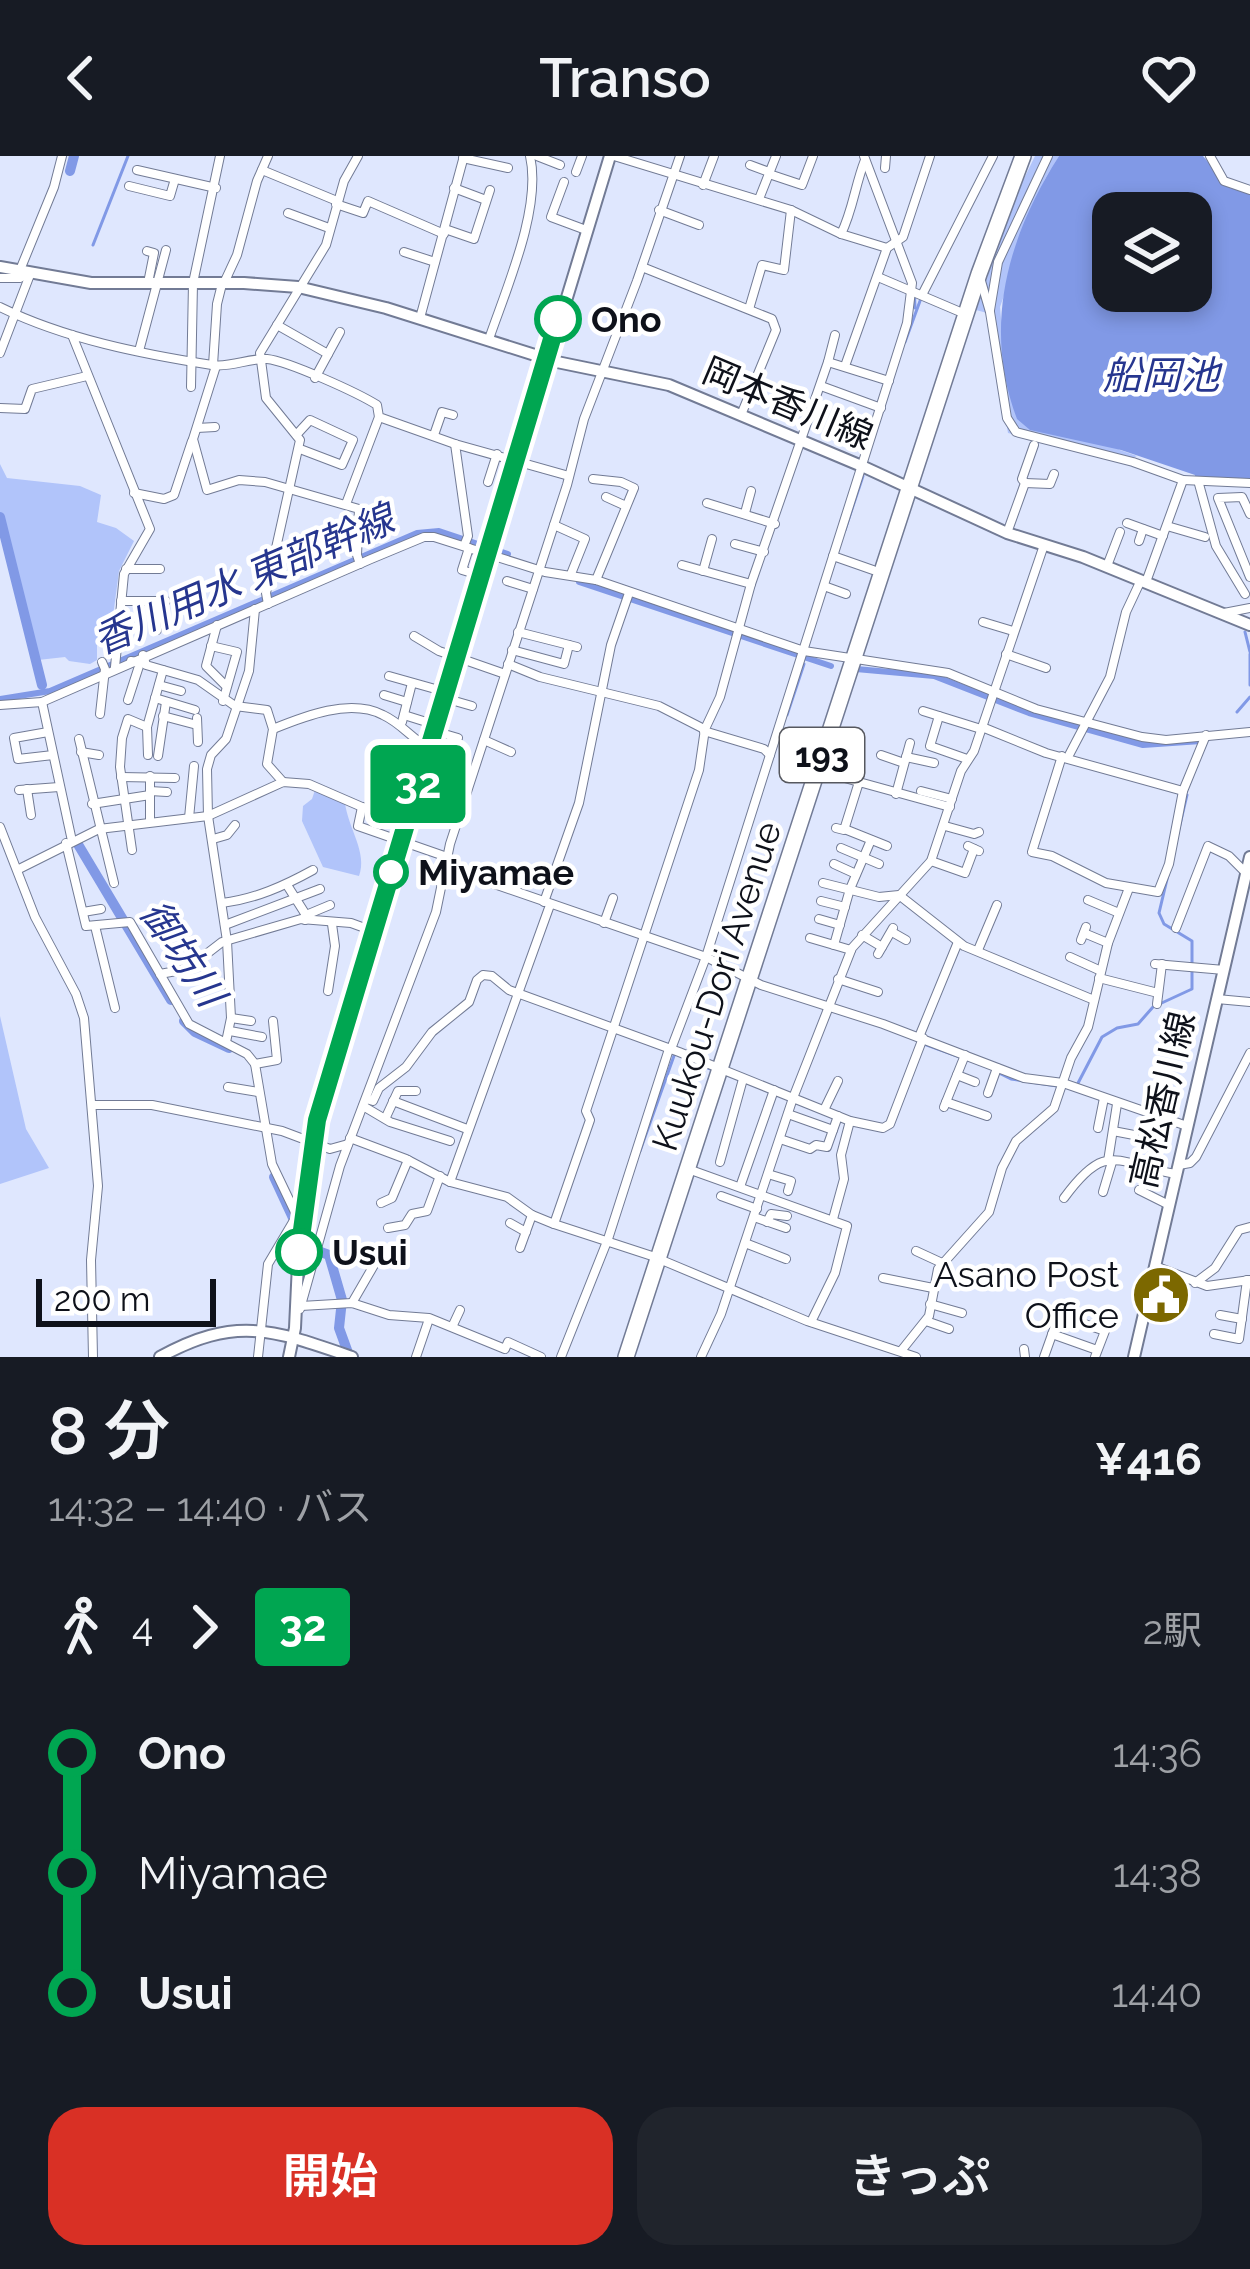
<!DOCTYPE html>
<html lang="ja">
<head>
<meta charset="utf-8">
<style>
  :root { --surface:#171b24; --page:#20242c; --text:#f1f3f6; --muted:#9ea1a6; --accent:#d93025 }
  body { margin:0; font-family:Raleway,"Noto Sans JP",sans-serif; background:var(--page); color:var(--text); height:100vh; display:flex; flex-direction:column; font-size:45px; white-space:nowrap }
  * { box-sizing:border-box; margin:0 }
  p { font-size:39px; color:var(--muted) }
  .icon { flex:none; width:66px; height:66px; fill:none; stroke:currentColor; stroke-width:2; stroke-linecap:round; stroke-linejoin:round }
  .map { position:relative; height:1201px; overflow:hidden }
  .panel { display:flex; flex-direction:column; background:var(--surface); flex:1 }
  .panel>* { flex:none }
  .badge { padding:0 24px; border-radius:9px; font-size:42px; line-height:78px }
  .fabs { position:absolute; left:1092px; top:36px; display:grid; gap:24px }
  .fabs a { display:grid; place-items:center; width:120px; height:120px; border-radius:24px; background:var(--surface); box-shadow:0 6px 18px #0003; font-size:60px }
  .scale { position:absolute; left:36px; bottom:30px; width:180px; box-sizing:border-box; padding-left:12px; border:6px solid #0e111a; border-top:0; font-size:33px; line-height:42px; white-space:nowrap; color:#0e111a; -webkit-text-stroke:9px #fff; paint-order:stroke }
  .map>.badge { position:absolute; translate:-50% -50%; box-shadow:0 0 0 6px #fff }
  .legs { display:flex; align-items:center; gap:18px; height:132px; padding:0 48px; font-size:39px }
  .legs p { margin-inline-start:auto }
  .head { display:flex; align-items:center; justify-content:space-between; height:204px; padding:0 48px }
  h1 { font-size:66px; font-weight:600; line-height:90px }
  .primary-button { display:flex; gap:24px; margin-top:auto; padding:24px 48px }
  .primary-button a { flex:1; height:138px; border-radius:36px; background:var(--accent); color:#fff; font-size:48px; font-weight:600; line-height:138px; text-align:center }
  .primary-button a+a { background:var(--page); color:var(--text) }
  ul { padding:0 48px; list-style:none }
  li { display:flex; align-items:center; gap:42px; height:120px; font-size:45px }
  li i { display:grid; place-items:center; width:18px; height:100%; margin:0 15px; background:currentColor }
  li i::after { content:''; width:30px; height:30px; margin:-15px; border:9px solid; border-radius:50%; background:var(--surface) }
  li p { margin-inline-start:auto }
  li:first-child i { background:linear-gradient(#0000 50%,currentColor 0) }
  li:last-child i { background:linear-gradient(currentColor 50%,#0000 0) }
  header { display:flex; justify-content:space-between; align-items:center; height:156px; padding:0 48px; background:var(--surface); font-size:54px; font-weight:600 }
  .map>svg:first-child { display:block }
</style>
</head>
<body>
<header><svg class="icon" aria-label="back" viewBox="0 0 24 24"><path d="M15 5l-7 7 7 7"/></svg>Transo<svg class="icon" aria-label="heart" viewBox="0 0 24 24"><path d="M12 20l-8-8c-3-5 5-10 8-4 3-6 11-1 8 4z"/></svg></header>
<div class="map">
<svg width="1250" height="1201" viewBox="0 0 1250 1201">
  <rect width="100%" height="100%" fill="#dfe7fe"/>
  <g fill="#b1c4fa">
    <polygon points="1035,0 1059,0 1045,23 1000,151 1006,217 1120,294 1137,300 1124,306 1008,277 987,157 976,154 1014,43"/>
    <polygon points="0,308 7,322 80,330 101,339 97,366 116,372 134,385 119,415 110,483 97,483 97,504 90,508 69,505 65,501 38,504 0,357"/>
    <path d="M 315,634 L 345,647 C 348,672 368,697 359,720 L 323,711 L 302,665 L 303,650 L 312,643 Z"/>
    <polygon points="0,860 26,973 49,1012 0,1028"/>
  </g>
  <path fill="#8199e6" fill-rule="evenodd" d="M 1059,0 L 1203,0 L 1230,32 L 1250,37 L 1250,326 L 1194,325 L 1195,319 L 1121,294 L 1030,274 L 1017,263 C 982,170 1008,80 1059,0 ZM 1113,57 L 1191,57 L 1191,135 L 1113,135 Z"/>
  <g fill="none" stroke-linecap="round" stroke-linejoin="round">
    <g stroke="#8199e6" stroke-width="3">
      <polyline points="93,89 128,0"/>
      <polyline points="914,126 915,152"/>
      <polyline points="905,186 920,145"/>
      <polyline points="845,374 863,320"/>
      <polyline points="1245,476 1250,496"/>
      <polyline points="1250,498 1250,529"/>
      <polyline points="1237,556 1250,541"/>
      <polyline points="787,559 804,508"/>
      <polyline points="924,888 960,901"/>
      <polyline points="683,902 713,914"/>
      <polyline points="997,916 1011,923 1057,930"/>
      <polyline points="1076,931 1102,881 1117,872 1138,868 1153,851 1192,833 1192,785 1164,768 1159,757 1187,639"/>
      <polyline points="640,995 675,897"/>
    </g>
    <g stroke="#8199e6" stroke-width="6">
      <polyline points="579,426 831,510"/>
      <polyline points="856,513 934,520 1029,557 1143,589 1201,585"/>
      <polyline points="0,543 50,535 417,377 439,375 508,398"/>
    </g>
    <g stroke="#8199e6" stroke-width="10">
      <polyline points="70,15 74,0"/>
      <polyline points="0,361 42,529"/>
      <polyline points="76,685 171,844"/>
      <polyline points="184,865 195,876 229,892"/>
      <polyline points="274,1021 293,1062"/>
      <polyline points="318,1095 329,1099 342,1144 339,1172 347,1194"/>
    </g>
    <g stroke="#727b95" stroke-width="10">
      <g id="street">
        <polyline points="537,0 560,9"/>
        <polyline points="614,0 791,54 841,78 887,92"/>
        <polyline points="1210,0 1224,25 1250,34"/>
        <polyline points="463,2 508,12"/>
        <polyline points="750,9 769,16"/>
        <polyline points="885,12 886,0"/>
        <polyline points="137,14 216,32"/>
        <polyline points="262,14 337,45"/>
        <polyline points="576,16 582,0"/>
        <polyline points="769,18 802,29 813,0"/>
        <polyline points="564,26 551,61 586,74"/>
        <polyline points="703,29 714,0"/>
        <polyline points="129,30 170,40 175,23"/>
        <polyline points="454,32 486,44"/>
        <polyline points="759,43 776,0"/>
        <polyline points="336,48 363,57 368,45 444,78"/>
        <polyline points="659,54 699,69"/>
        <polyline points="288,57 329,72"/>
        <polyline points="445,73 474,83 490,34"/>
        <path d="M 841,78 C 853,54 855,29 865,4"/>
        <polyline points="147,95 154,97 148,127"/>
        <polyline points="404,96 435,106"/>
        <polyline points="642,111 772,163 776,174 741,259"/>
        <polyline points="20,114 54,31 62,0"/>
        <polyline points="878,121 958,155"/>
        <polyline points="0,122 20,122 29,117"/>
        <polyline points="981,125 990,156 1007,262 1016,276 1133,306 1183,324 1146,426"/>
        <polyline points="224,127 237,99 257,25 268,0"/>
        <polyline points="922,139 993,0"/>
        <path d="M 0,151 C 65,183 142,198 212,209 C 230,212 249,202 267,203 C 288,205 358,237 377,249 L 379,261 L 455,288 L 569,320"/>
        <polyline points="749,153 762,109 784,114 791,54"/>
        <polyline points="990,154 998,106 1048,0"/>
        <polyline points="420,162 464,0"/>
        <polyline points="277,169 328,198"/>
        <polyline points="72,179 150,373 124,418 115,511"/>
        <polyline points="835,179 828,206 889,225"/>
        <path d="M 489,183 C 506,133 542,52 530,0"/>
        <polyline points="139,195 166,94"/>
        <polyline points="0,197 31,116"/>
        <polyline points="213,209 217,148 222,128"/>
        <polyline points="216,210 193,283 207,334 239,324 265,326 359,353 357,399 360,408"/>
        <polyline points="845,210 887,92 903,81 930,0"/>
        <polyline points="315,222 340,176"/>
        <polyline points="821,230 881,252"/>
        <polyline points="191,231 193,127 220,0"/>
        <polyline points="0,252 25,253 32,233 87,220"/>
        <polyline points="197,272 215,271"/>
        <polyline points="298,277 310,264 353,284 342,309 300,293"/>
        <polyline points="434,279 442,256 453,259"/>
        <polyline points="455,288 468,380 464,390"/>
        <polyline points="593,323 621,326 634,332 596,424"/>
        <polyline points="1183,324 1250,327"/>
        <polyline points="488,326 497,298"/>
        <polyline points="1025,327 1050,328 1054,318"/>
        <polyline points="1199,328 1216,390 1245,438"/>
        <polyline points="134,337 164,343 174,339 192,285"/>
        <polyline points="606,341 626,350"/>
        <polyline points="707,347 775,368"/>
        <polyline points="346,348 379,261"/>
        <polyline points="745,357 751,335"/>
        <polyline points="1250,358 1242,341 1218,342 1250,421"/>
        <polyline points="1127,367 1163,380"/>
        <polyline points="554,369 585,383 571,418"/>
        <polyline points="1167,370 1205,381"/>
        <polyline points="1007,377 1025,327 1022,323 1034,289"/>
        <polyline points="1139,385 1143,373"/>
        <polyline points="735,388 764,396"/>
        <polyline points="469,392 462,414 482,420"/>
        <polyline points="833,400 873,414"/>
        <polyline points="682,409 751,428"/>
        <polyline points="1107,410 1120,376"/>
        <polyline points="126,413 160,413"/>
        <polyline points="703,415 712,383"/>
        <polyline points="507,425 533,433"/>
        <polyline points="824,430 846,438"/>
        <polyline points="121,445 166,445"/>
        <polyline points="156,445 157,474"/>
        <polyline points="268,448 266,437 300,284 266,242 260,197 326,89 344,25 358,0"/>
        <polyline points="1224,457 1250,452"/>
        <polyline points="983,466 1013,475"/>
        <polyline points="217,469 206,510 226,530"/>
        <polyline points="518,476 577,491"/>
        <polyline points="414,480 439,495 505,518"/>
        <polyline points="211,490 237,496 223,545"/>
        <polyline points="512,494 564,508 569,489"/>
        <polyline points="1006,498 1046,512"/>
        <polyline points="143,499 146,509 198,524 235,550 267,554 273,573 267,608 283,626"/>
        <polyline points="508,508 540,521 659,550 704,573"/>
        <polyline points="389,520 446,536"/>
        <polyline points="159,529 181,535"/>
        <polyline points="384,539 407,546"/>
        <polyline points="155,542 195,554"/>
        <polyline points="444,542 472,550"/>
        <polyline points="128,544 140,507 131,505"/>
        <polyline points="42,546 72,685"/>
        <polyline points="0,549 42,546 371,403 424,381 434,381 545,416 596,424 804,495 948,517 1036,553 1142,581 1166,584 1250,576"/>
        <polyline points="923,555 981,573"/>
        <polyline points="100,558 105,513 102,506"/>
        <polyline points="404,559 436,569"/>
        <polyline points="163,560 197,569"/>
        <polyline points="939,560 930,590 967,603"/>
        <polyline points="197,562 198,586"/>
        <polyline points="402,566 412,527"/>
        <polyline points="982,571 1046,597 1183,635"/>
        <path d="M 273,573 C 305,560 350,542 383,559 C 401,567 412,583 429,592"/>
        <polyline points="434,575 458,582"/>
        <polyline points="704,575 764,593 770,599 907,167 912,127 864,0"/>
        <polyline points="48,576 14,582 18,603 53,599"/>
        <polyline points="79,583 114,727"/>
        <polyline points="484,584 511,596"/>
        <polyline points="81,596 99,599"/>
        <polyline points="148,599 147,571 163,514"/>
        <polyline points="881,599 904,607"/>
        <polyline points="158,600 166,546"/>
        <polyline points="1062,600 1032,696 1052,700 1106,727 1158,736 1169,708 1183,635 1206,579"/>
        <polyline points="906,601 934,607"/>
        <polyline points="1068,601 1110,521 1126,456 1141,424"/>
        <polyline points="820,615 859,626"/>
        <polyline points="121,621 175,622"/>
        <polyline points="27,633 31,659"/>
        <polyline points="19,634 59,631"/>
        <polyline points="150,635 167,636"/>
        <polyline points="921,635 952,643"/>
        <polyline points="896,638 910,587"/>
        <polyline points="92,648 150,639"/>
        <polyline points="362,651 358,670 447,701"/>
        <polyline points="189,662 194,610"/>
        <polyline points="150,666 150,620"/>
        <polyline points="945,670 974,678 979,676"/>
        <polyline points="0,671 35,761 76,838 84,862 98,1030 91,1104 93,1201"/>
        <polyline points="836,672 844,674 859,626 950,651"/>
        <polyline points="847,674 887,690"/>
        <polyline points="213,683 227,679 235,669"/>
        <polyline points="66,687 86,770 130,766 189,868 247,898 255,908 272,1008 295,1056 301,1057"/>
        <polyline points="968,690 979,695"/>
        <polyline points="841,692 879,708"/>
        <polyline points="132,694 120,611 122,582 128,563 147,571"/>
        <polyline points="931,705 965,717 974,693"/>
        <polyline points="834,708 856,718"/>
        <polyline points="445,711 706,801 761,829 883,868 1024,922 1063,927 1187,970"/>
        <polyline points="19,713 99,673 208,660 283,626 309,628 362,651 407,665"/>
        <polyline points="823,727 879,741 899,739 964,790 1094,844"/>
        <polyline points="287,729 306,759 305,764"/>
        <polyline points="1088,744 1119,757"/>
        <polyline points="821,745 845,751"/>
        <polyline points="544,746 579,647 611,489 629,437"/>
        <path d="M 222,747 C 255,743 284,730 313,714"/>
        <polyline points="83,756 101,753"/>
        <polyline points="306,759 330,749"/>
        <polyline points="819,763 840,769"/>
        <polyline points="604,767 613,742"/>
        <polyline points="225,769 320,733"/>
        <polyline points="95,770 115,852"/>
        <polyline points="1176,772 1208,690 1229,700 1246,717"/>
        <polyline points="892,776 906,784"/>
        <polyline points="1084,777 1108,787"/>
        <polyline points="862,779 882,791"/>
        <polyline points="810,782 851,794"/>
        <polyline points="1081,784 1086,771"/>
        <polyline points="834,789 850,733 871,684"/>
        <polyline points="978,794 997,749"/>
        <polyline points="878,798 893,772"/>
        <polyline points="1070,801 1101,815"/>
        <polyline points="1155,808 1224,814"/>
        <polyline points="160,818 187,813 222,786 301,763 351,767 373,775"/>
        <polyline points="1099,822 1158,837"/>
        <polyline points="838,823 878,836"/>
        <polyline points="328,835 335,790 332,768"/>
        <polyline points="1217,843 1250,846"/>
        <polyline points="1157,848 1162,808"/>
        <polyline points="231,862 251,865"/>
        <polyline points="230,875 262,881"/>
        <polyline points="919,881 958,786"/>
        <polyline points="226,886 231,862 227,785 208,660 207,613 211,599 226,583 249,515 255,453"/>
        <polyline points="671,893 706,801 770,599"/>
        <polyline points="255,908 277,904 273,865"/>
        <polyline points="957,919 975,926"/>
        <polyline points="228,931 258,936"/>
        <polyline points="988,937 997,912"/>
        <polyline points="366,943 373,945 379,932 406,911 432,876 469,846 477,824 483,819 492,820 509,834 679,896 850,965 883,972 890,968 923,882"/>
        <polyline points="393,945 467,973"/>
        <polyline points="946,946 987,960"/>
        <polyline points="93,949 152,949 282,975 330,993 348,988"/>
        <polyline points="363,950 390,966 450,985"/>
        <polyline points="944,951 965,899"/>
        <polyline points="824,954 838,925"/>
        <polyline points="788,958 833,974"/>
        <polyline points="386,961 398,935 416,935"/>
        <polyline points="1098,972 1104,942"/>
        <polyline points="1113,975 1134,979"/>
        <polyline points="350,982 406,1003 450,1026 507,1041 532,1059 554,1068 652,1100 807,1165 916,1201"/>
        <polyline points="780,983 810,993 816,989 827,991 838,960"/>
        <polyline points="1108,1005 1117,948"/>
        <polyline points="720,1006 743,923"/>
        <polyline points="1179,1009 1190,1007 1196,1001 1250,897"/>
        <polyline points="688,1013 847,1070 835,1117 811,1166"/>
        <polyline points="768,1018 791,1025 788,1035"/>
        <polyline points="450,1026 550,749"/>
        <polyline points="741,1028 774,934"/>
        <polyline points="1139,1034 1169,1049"/>
        <polyline points="1103,1036 1112,1006"/>
        <polyline points="721,1040 757,1053"/>
        <path d="M 1064,1042 C 1107,983 1116,1008 1176,1018"/>
        <polyline points="381,1047 392,1042 408,1004"/>
        <polyline points="754,1061 786,1072"/>
        <polyline points="833,1063 844,1023 841,999 850,965"/>
        <polyline points="767,1066 771,1058 787,1060"/>
        <polyline points="510,1067 526,1076"/>
        <polyline points="554,1068 590,964 586,955 699,614 705,573 720,541 751,428 828,206"/>
        <polyline points="388,1072 405,1069 412,1058 427,1055 440,1020"/>
        <polyline points="745,1087 786,1103"/>
        <polyline points="520,1092 532,1059"/>
        <polyline points="916,1095 942,1107"/>
        <polyline points="1155,1110 1207,1130 1250,1124"/>
        <polyline points="883,1122 933,1132"/>
        <polyline points="1195,1127 1215,1112 1239,1074 1250,1071"/>
        <polyline points="352,1147 381,1097"/>
        <polyline points="930,1148 962,1157"/>
        <polyline points="301,1150 352,1147 389,1159 429,1162 505,1193 508,1186 541,1201"/>
        <polyline points="300,1153 340,1010 436,756 450,688 567,329 584,263 637,125 680,0"/>
        <polyline points="1052,1157 1105,1175 1095,1201"/>
        <polyline points="1220,1159 1242,1163"/>
        <polyline points="926,1165 949,1173"/>
        <polyline points="453,1169 460,1154"/>
        <polyline points="1052,1178 1097,1194"/>
        <polyline points="1214,1178 1239,1183 1247,1124"/>
        <polyline points="1024,1193 1025,1201"/>
        <polyline points="901,1195 929,1160 938,1113 989,1056 1002,1012 1016,985 1054,952 1071,902 1088,871 1108,787 1129,732"/>
        <polyline points="258,1201 268,1108 293,1066 300,1065 315,1089"/>
        <polyline points="416,1201 429,1163"/>
        <polyline points="561,1201 608,1083 669,893"/>
        <polyline points="701,1201 721,1158 793,942 852,792 931,705 961,615 974,595 1044,389"/>
        <polyline points="1044,1201 1059,1159"/>
      </g>
    </g>
    <g stroke="#727b95" stroke-width="14">
      <g id="secondary">
        <polyline points="0,111 91,127 244,127 298,131 386,152 557,206 669,229 864,311 1007,377 1083,401 1250,469"/>
        <path d="M 160,1201 C 236,1159 274,1174 352,1201"/>
        <polyline points="289,1201 295,1172 300,1065 317,964 610,0"/>
        <polyline points="1134,1201 1250,701"/>
      </g>
    </g>
    <g stroke="#727b95" stroke-width="18">
      <polyline id="highway" points="626,1201 979,118 1023,0"/>
    </g>
    <use href="#street" stroke="#fff" stroke-width="8"/>
    <use href="#secondary" stroke="#fff" stroke-width="10"/>
    <use href="#highway" stroke="#fff" stroke-width="15"/>
  </g>
  <g fill="none" stroke-linecap="round" stroke-linejoin="round">
    <g stroke="#fff" stroke-width="27">
      <polyline id="line-1" points="299,1096 317,964 558,163"/>
    </g>
    <use href="#line-1" stroke="#00a651" stroke-width="18"/>
  </g>
  <defs>
    <g id="civic-disc" transform="scale(3)"><circle r="9.5" fill="#7c6800" stroke="#fff"/><path d="M-.6-6.5H3V-4.5H.6V-3L4-1V1h2V6H-6V1h2V-1L-.6-3ZM-1.2 2.5V6h2.4V2.5Z" fill="#fff"/></g>
  </defs>
  <g fill-rule="evenodd">
    <use href="#civic-disc" x="1161" y="1139"/>
  </g>
  <g fill="#fff" stroke="#00a651" stroke-width="6">
    <circle cx="558" cy="163" r="21"/>
    <circle cx="391" cy="716" r="15"/>
    <circle cx="299" cy="1096" r="21"/>
  </g>
  <g text-anchor="middle" stroke-width="9" stroke-linejoin="round" paint-order="stroke">
    <rect fill="#fff" stroke="#56585f" stroke-width="3" x="780" y="572" width="84" height="54" rx="9"/>
    <g font-size="33" font-weight="bold" fill="#0e111a">
      <text x="822" y="611">193</text>
    </g>
    <g font-size="36" font-weight="bold" fill="#0e111a" stroke="#fff" text-anchor="start">
      <text x="591" y="176">Ono</text>
      <text x="418" y="729">Miyamae</text>
      <text x="332" y="1109">Usui</text>
    </g>
    <g font-size="36" fill="#0e111a" stroke="#fff">
      <text transform="translate(788 247) rotate(23)" y="13">岡本香川線</text>
      <text transform="translate(716 830) rotate(-72)" y="13">Kuukou-Dori Avenue</text>
      <text transform="translate(1162 944) rotate(-77)" y="13">高松香川線</text>
    </g>
    <g font-size="36" fill="#0e111a" stroke="#fff" text-anchor="end">
      <text x="1119" y="1131">Asano Post<tspan x="1119" dy="41">Office</tspan></text>
    </g>
    <g font-size="39" font-style="italic" fill="#26368f" stroke="#fff">
      <text x="1161" y="233">船岡池</text>
      <text transform="translate(243 423) rotate(-23)" y="14">香川用水 東部幹線</text>
      <text transform="translate(183 797) rotate(56)" y="14">御坊川</text>
    </g>
  </g>
</svg>
<div class="fabs">
<a><svg class="icon" aria-label="layers" viewBox="0 0 24 24"><path d="M12 4l9 5-9 5-9-5zM3 14l9 5 9-5"/></svg></a>
</div>
<div class="scale">200 m</div>
<b class="badge" style="left:418px;top:628px;background:#00a651;color:#fff">32</b>
</div>
<section class="panel">
<div class="head"><div><h1>8 分</h1><p>14:32 – 14:40 · バス</p></div><b>¥416</b></div>
<div class="legs"><svg class="icon" aria-label="walk" viewBox="0 0 24 24"><circle cx="13" cy="4" r="2"/><path d="M13 8l-2 6 4 7M11 14l-3 7M7 12l3-4h3l4 4"/></svg>4<svg class="icon" aria-label="forward" viewBox="0 0 24 24"><path d="M9 5l7 7-7 7"/></svg><b class="badge" style="background:#00a651;color:#fff">32</b><p>2駅</p></div>
<ul>
<li><i style="color:#00a651"></i><b>Ono</b><p>14:36</p></li>
<li><i style="color:#00a651"></i><span>Miyamae</span><p>14:38</p></li>
<li><i style="color:#00a651"></i><b>Usui</b><p>14:40</p></li>
</ul>
<div class="primary-button"><a>開始</a><a>きっぷ</a></div>
</section>
</body>
</html>
